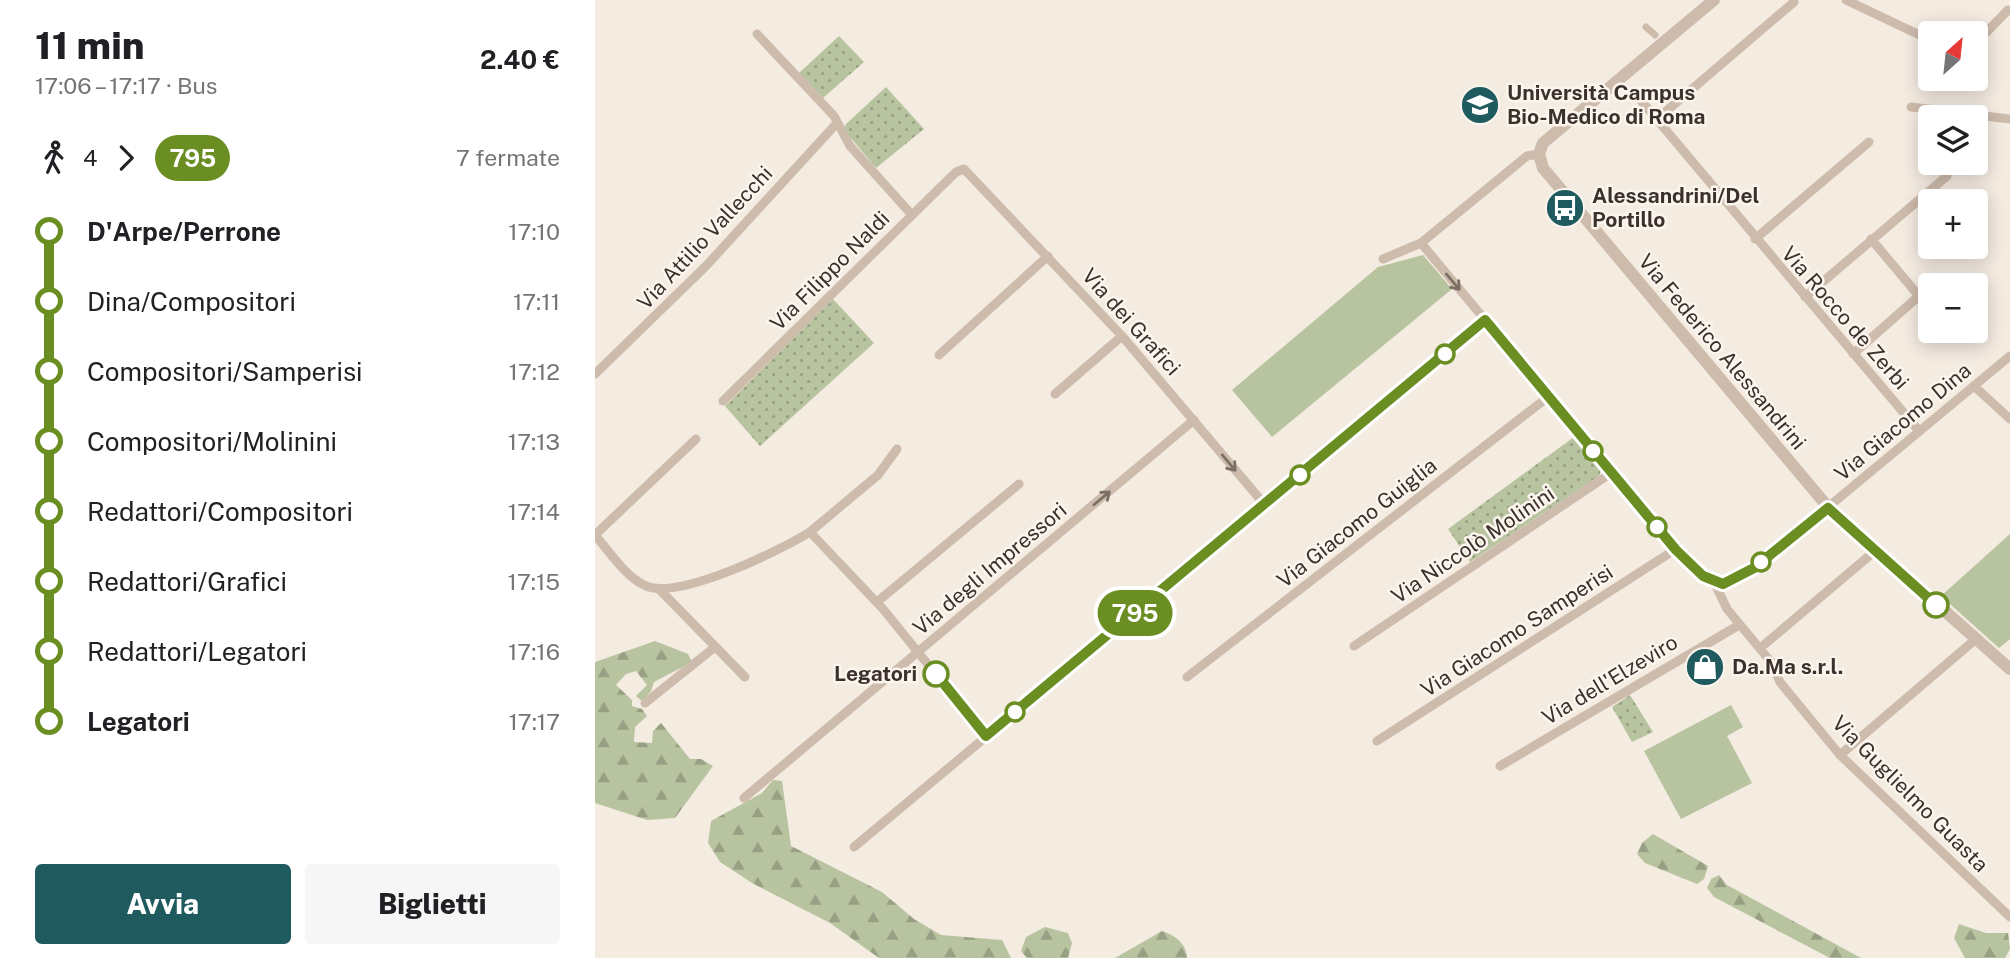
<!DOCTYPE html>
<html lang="it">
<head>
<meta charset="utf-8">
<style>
  :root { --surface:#fff; --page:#f6f6f6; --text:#202124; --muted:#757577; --accent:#1f5a5e }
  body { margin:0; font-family:"Public Sans",sans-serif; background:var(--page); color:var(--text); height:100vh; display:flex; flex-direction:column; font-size:26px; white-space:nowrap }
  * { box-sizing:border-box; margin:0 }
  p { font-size:23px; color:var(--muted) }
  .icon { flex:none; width:38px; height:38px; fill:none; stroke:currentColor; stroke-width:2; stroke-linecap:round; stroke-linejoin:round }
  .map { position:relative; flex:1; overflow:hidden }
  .drawer { display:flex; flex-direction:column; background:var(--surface); width:595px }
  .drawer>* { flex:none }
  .badge { padding:0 14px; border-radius:23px; font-size:24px; line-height:46px }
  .needle { width:46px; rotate:27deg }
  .buttons { position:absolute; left:1323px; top:21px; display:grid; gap:14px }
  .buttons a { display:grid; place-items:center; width:70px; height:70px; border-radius:7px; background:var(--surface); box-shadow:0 4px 18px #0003; font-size:35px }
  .map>.badge { position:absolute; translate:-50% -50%; box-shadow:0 0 0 4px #fff }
  .legs { display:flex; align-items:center; gap:10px; height:77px; padding:0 35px; font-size:23px }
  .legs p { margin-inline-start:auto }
  .summary { display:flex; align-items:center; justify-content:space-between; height:119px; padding:0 35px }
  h1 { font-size:38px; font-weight:800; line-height:52px }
  .action { display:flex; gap:14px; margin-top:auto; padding:14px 35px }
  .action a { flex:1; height:80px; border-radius:7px; background:var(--accent); color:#fff; font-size:28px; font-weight:800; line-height:80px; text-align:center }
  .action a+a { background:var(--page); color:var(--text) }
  ul { padding:0 35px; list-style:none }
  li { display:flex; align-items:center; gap:24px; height:70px; font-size:26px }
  li i { display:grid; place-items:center; width:10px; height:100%; margin:0 9px; background:currentColor }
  li i::after { content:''; width:18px; height:18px; margin:-9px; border:5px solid; border-radius:50%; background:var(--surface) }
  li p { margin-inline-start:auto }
  li:first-child i { background:linear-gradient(#0000 50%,currentColor 0) }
  li:last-child i { background:linear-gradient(currentColor 50%,#0000 0) }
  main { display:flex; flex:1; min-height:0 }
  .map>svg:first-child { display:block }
</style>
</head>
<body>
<main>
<section class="drawer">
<div class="summary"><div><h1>11 min</h1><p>17:06 – 17:17 · Bus</p></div><b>2.40 €</b></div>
<div class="legs"><svg class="icon" aria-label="walk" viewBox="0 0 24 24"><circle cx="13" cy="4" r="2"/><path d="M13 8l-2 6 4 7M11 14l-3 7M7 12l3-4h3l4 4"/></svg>4<svg class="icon" aria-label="forward" viewBox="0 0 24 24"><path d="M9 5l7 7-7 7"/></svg><b class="badge" style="background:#6b8e23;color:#fff">795</b><p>7 fermate</p></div>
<ul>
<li><i style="color:#6b8e23"></i><b>D'Arpe/Perrone</b><p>17:10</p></li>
<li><i style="color:#6b8e23"></i><span>Dina/Compositori</span><p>17:11</p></li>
<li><i style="color:#6b8e23"></i><span>Compositori/Samperisi</span><p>17:12</p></li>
<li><i style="color:#6b8e23"></i><span>Compositori/Molinini</span><p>17:13</p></li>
<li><i style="color:#6b8e23"></i><span>Redattori/Compositori</span><p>17:14</p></li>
<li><i style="color:#6b8e23"></i><span>Redattori/Grafici</span><p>17:15</p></li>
<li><i style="color:#6b8e23"></i><span>Redattori/Legatori</span><p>17:16</p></li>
<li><i style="color:#6b8e23"></i><b>Legatori</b><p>17:17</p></li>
</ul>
<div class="action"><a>Avvia</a><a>Biglietti</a></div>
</section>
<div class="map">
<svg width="1415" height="958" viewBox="0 0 1415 958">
  <defs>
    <pattern id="grass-dots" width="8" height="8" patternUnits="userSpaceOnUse" patternTransform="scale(1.75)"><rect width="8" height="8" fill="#b8c4a0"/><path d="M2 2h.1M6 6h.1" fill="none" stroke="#97a083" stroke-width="1.8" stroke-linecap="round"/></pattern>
    <pattern id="forest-firs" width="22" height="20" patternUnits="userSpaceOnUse" patternTransform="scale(1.75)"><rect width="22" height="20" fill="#b8c4a0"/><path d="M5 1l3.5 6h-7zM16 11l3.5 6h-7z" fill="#97a083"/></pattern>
  </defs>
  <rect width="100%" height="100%" fill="#f4ebe1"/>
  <g fill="url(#grass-dots)">
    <polygon points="244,36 269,62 228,98 204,73"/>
    <polygon points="291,87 329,129 281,168 249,130 251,124"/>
    <polygon points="238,299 279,343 165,446 130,406"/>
    <polygon points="979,437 1007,468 1004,476 875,562 853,529"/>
    <polygon points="1035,695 1058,732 1037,742 1017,707"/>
  </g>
  <g fill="url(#forest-firs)">
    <polygon points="60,641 93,654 97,662 59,682 56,691 47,701 41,696 52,685 41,671 31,674 21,685 37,700 37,706 47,709 52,716 40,727 39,742 57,743 58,731 66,723 95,759 106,759 118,766 80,818 52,820 0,803 0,662"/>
    <polygon points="178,780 187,781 196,846 287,892 319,919 346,935 407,940 416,958 284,958 235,923 157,883 125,862 113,843 116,821 167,793"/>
    <polygon points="1058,834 1113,866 1109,879 1102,884 1050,863 1042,854 1047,843"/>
    <polygon points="1124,875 1132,885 1266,958 1235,958 1119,897 1112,888 1116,879"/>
    <polygon points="1364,924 1391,933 1413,933 1415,949 1410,958 1370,958 1359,938"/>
    <polygon points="450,927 473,933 477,943 473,958 432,958 426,951 431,937"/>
    <path d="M 567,931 C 581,936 591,943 592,958 L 520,958 Z"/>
  </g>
  <g fill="#b8c4a0">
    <polygon points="828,255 857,289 677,437 637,390 783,267"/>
    <polygon points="1415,534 1415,639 1404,648 1346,596"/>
    <polygon points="1136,705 1148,727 1132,736 1157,783 1086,819 1049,751"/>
  </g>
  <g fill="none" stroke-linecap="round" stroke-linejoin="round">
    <polyline stroke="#cdbbac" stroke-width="7" points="1051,27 1060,35"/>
    <g stroke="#cdbbac" stroke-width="9">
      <polyline points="1251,0 1335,40"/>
      <polyline points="162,34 239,116 255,146 317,215"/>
      <polyline points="1381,43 1413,10"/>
      <polyline points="1043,97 1324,431"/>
      <polyline points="1316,107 1415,119"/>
      <polyline points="1062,119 1199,2"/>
      <polyline points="1160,239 1274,142"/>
      <polyline points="826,243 1081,549 1120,584 1132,609 1176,662 1185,682 1245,755 1415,917"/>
      <polyline points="788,259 826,243 932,156 944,154"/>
      <polyline points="1210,297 1352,176"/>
      <polyline points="1258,354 1324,296 1276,239"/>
      <polyline points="344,355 453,256"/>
      <polyline points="0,374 111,266 242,123"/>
      <polyline points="1379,386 1415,419"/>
      <polyline points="460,394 527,336"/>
      <polyline points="128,401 361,172 369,169 527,336 670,505"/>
      <polyline points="215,532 283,475 302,449"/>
      <path d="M 0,535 C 14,551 30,576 49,585 C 81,602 186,550 215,532 L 288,609 L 391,736"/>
      <polyline points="0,535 101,439"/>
      <polyline points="1120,584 1136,582 1173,557 1415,356"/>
      <polyline points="64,589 150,677"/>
      <polyline points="282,602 424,484"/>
      <polyline points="1170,644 1280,551"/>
      <polyline points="759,646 1016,473"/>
      <polyline points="592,677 953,397"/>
      <polyline points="50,703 120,647"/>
      <polyline points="782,741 1081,549"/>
      <polyline points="1245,755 1382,638"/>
      <polyline points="905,766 1144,625"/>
      <polyline points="149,798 599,420"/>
      <polyline points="259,847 890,320"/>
    </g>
    <polyline stroke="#cdbbac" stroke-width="12" points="1119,0 948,143 944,154 948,168 1233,507 1415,669"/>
  </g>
  <defs><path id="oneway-shaft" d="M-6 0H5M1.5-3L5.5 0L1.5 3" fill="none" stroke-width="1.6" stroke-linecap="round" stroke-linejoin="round" transform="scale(1.75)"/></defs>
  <g stroke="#7d6f65">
    <use href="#oneway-shaft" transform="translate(858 282) rotate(50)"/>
    <use href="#oneway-shaft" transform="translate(634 463) rotate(50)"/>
    <use href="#oneway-shaft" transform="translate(507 498) rotate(-40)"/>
  </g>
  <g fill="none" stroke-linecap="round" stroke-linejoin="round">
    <g stroke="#fff" stroke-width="16">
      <polyline id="line-1" points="341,674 391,736 890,320 1081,550 1108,576 1128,584 1159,568 1233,508 1341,605"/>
    </g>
    <use href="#line-1" stroke="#6b8e23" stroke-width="10"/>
  </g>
  <defs>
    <g id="university-disc" transform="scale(2.0125)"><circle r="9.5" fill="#1f5a5e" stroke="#fbf5ee"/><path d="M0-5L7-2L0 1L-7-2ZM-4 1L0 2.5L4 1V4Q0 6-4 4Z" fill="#fff"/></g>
    <g id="bus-disc" transform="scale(2.0125)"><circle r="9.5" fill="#1f5a5e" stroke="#fbf5ee"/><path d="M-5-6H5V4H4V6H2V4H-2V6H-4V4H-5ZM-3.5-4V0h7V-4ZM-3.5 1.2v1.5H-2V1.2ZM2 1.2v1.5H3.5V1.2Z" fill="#fff"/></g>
    <g id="shop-disc" transform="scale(2.0125)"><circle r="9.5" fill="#1f5a5e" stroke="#fbf5ee"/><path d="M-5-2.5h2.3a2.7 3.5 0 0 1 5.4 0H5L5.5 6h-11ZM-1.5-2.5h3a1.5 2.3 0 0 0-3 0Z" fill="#fff"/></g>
  </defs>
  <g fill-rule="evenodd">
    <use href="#university-disc" x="885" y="105"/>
    <use href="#bus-disc" x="970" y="208"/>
    <use href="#shop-disc" x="1110" y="667"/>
  </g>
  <g fill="#fff" stroke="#6b8e23" stroke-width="3.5">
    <circle cx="850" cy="354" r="9"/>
    <circle cx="998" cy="451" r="9"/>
    <circle cx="705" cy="475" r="9"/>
    <circle cx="1062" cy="527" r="9"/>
    <circle cx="1166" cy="562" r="9"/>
    <circle cx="1341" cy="605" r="12"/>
    <circle cx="341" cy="674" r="12"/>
    <circle cx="420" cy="712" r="9"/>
  </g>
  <g text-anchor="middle" stroke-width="5" stroke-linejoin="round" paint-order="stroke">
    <g font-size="21" font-weight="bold" fill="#3b302b" stroke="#fbf5ee" text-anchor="start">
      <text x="912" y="100">Università Campus<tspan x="912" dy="24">Bio-Medico di Roma</tspan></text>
      <text x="997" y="203">Alessandrini/Del<tspan x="997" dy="24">Portillo</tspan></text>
      <text x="1137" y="674">Da.Ma s.r.l.</text>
    </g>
    <g font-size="21" fill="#3b302b" stroke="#fbf5ee">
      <text transform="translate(110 238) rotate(-47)" y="7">Via Attilio Vallecchi</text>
      <text transform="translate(235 271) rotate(-45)" y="7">Via Filippo Naldi</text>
      <text transform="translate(1250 318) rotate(49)" y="7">Via Rocco de Zerbi</text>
      <text transform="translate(536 322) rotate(48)" y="7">Via dei Grafici</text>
      <text transform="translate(1127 352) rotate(50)" y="7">Via Federico Alessandrini</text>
      <text transform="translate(1308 422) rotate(-40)" y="7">Via Giacomo Dina</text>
      <text transform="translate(762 523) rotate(-38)" y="7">Via Giacomo Guiglia</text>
      <text transform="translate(878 545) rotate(-34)" y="7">Via Niccolò Molinini</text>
      <text transform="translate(395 569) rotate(-40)" y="7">Via degli Impressori</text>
      <text transform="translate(922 631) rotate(-33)" y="7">Via Giacomo Samperisi</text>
      <text transform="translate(1015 680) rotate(-31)" y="7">Via dell'Elzeviro</text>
      <text transform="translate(1315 794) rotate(45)" y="7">Via Guglielmo Guasta</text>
    </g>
    <g font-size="21" font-weight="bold" fill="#3b302b" stroke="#fbf5ee" text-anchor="end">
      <text x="322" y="681">Legatori</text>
    </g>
  </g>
</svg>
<div class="buttons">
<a><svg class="needle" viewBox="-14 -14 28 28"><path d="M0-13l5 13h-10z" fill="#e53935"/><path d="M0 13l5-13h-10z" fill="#757577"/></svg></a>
<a><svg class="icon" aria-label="layers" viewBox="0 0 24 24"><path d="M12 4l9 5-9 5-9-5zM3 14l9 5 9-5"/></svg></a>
<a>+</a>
<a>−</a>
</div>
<b class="badge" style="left:540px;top:613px;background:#6b8e23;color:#fff">795</b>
</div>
</main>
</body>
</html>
